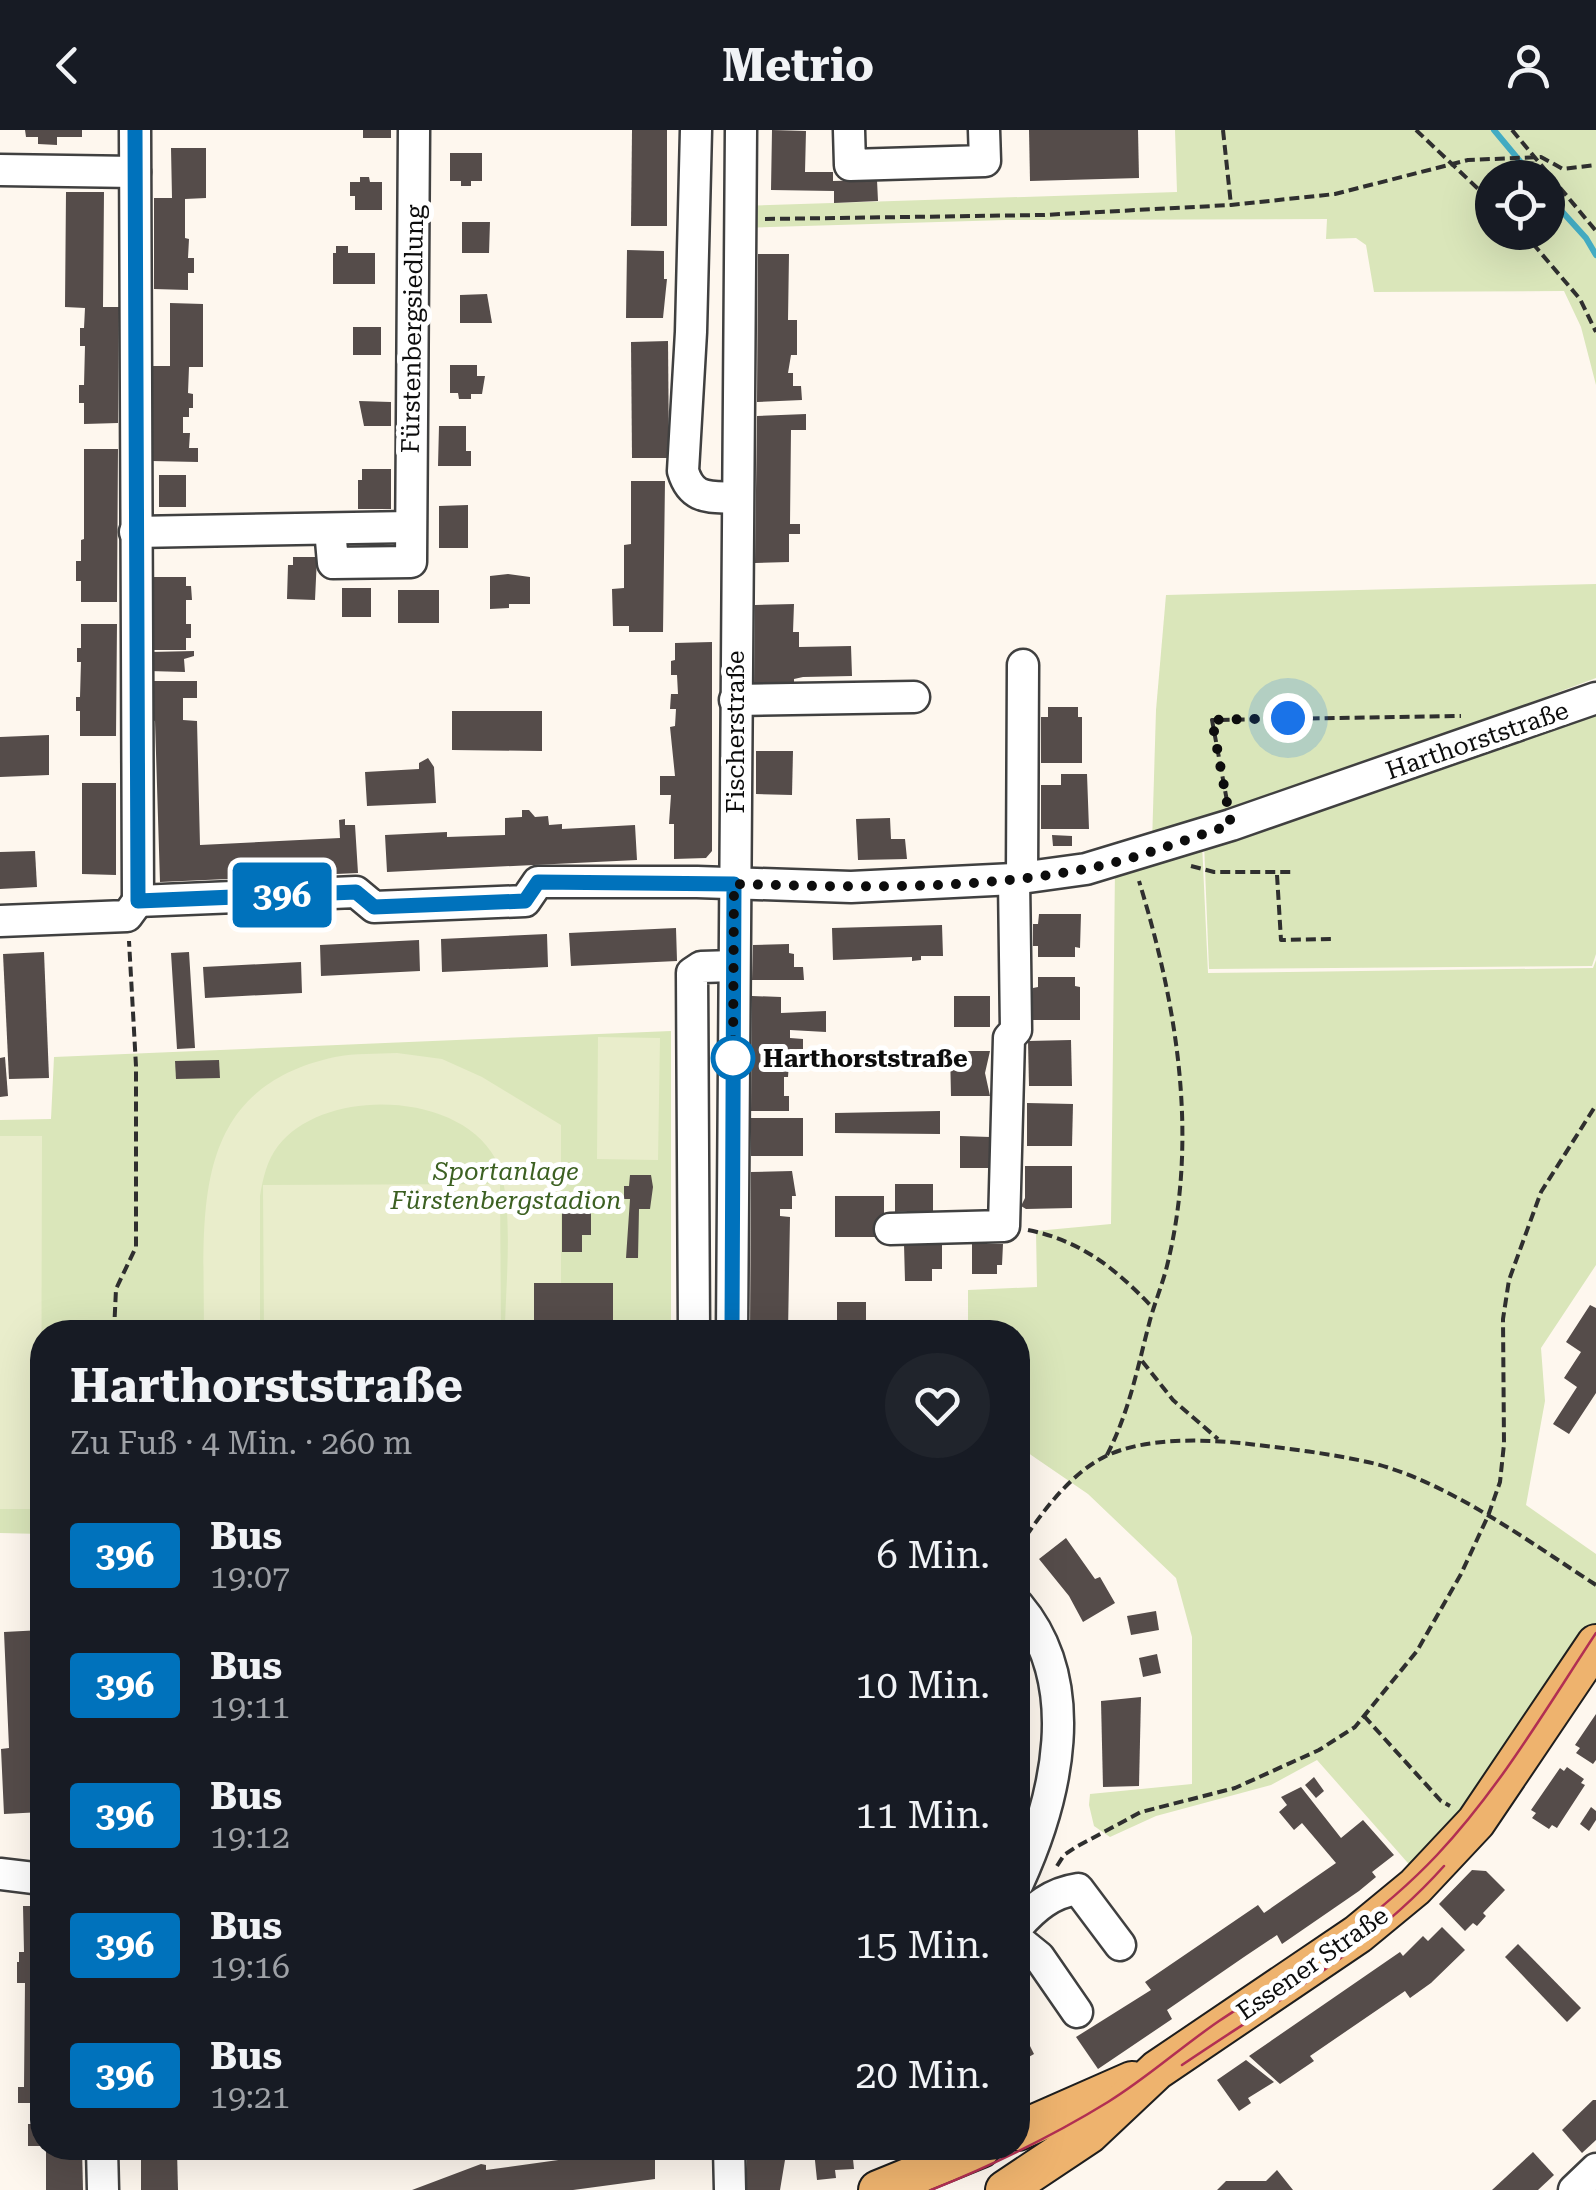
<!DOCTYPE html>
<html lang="de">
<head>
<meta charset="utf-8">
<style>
  :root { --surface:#171b24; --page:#20242c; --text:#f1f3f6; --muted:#9ea1a6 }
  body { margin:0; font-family:"Roboto Serif",serif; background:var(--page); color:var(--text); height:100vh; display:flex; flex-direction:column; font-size:38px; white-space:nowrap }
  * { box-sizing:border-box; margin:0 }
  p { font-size:32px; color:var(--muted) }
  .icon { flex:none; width:55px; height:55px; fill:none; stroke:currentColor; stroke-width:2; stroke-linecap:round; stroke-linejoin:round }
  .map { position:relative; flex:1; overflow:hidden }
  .panel { position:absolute; left:30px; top:1190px; width:1000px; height:840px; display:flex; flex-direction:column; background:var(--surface); border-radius:40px; box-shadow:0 10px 40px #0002 }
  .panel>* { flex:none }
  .badge { padding:0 20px; border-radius:8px; font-size:35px; line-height:65px }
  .tools { position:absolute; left:1475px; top:30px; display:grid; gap:20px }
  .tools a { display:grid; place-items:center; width:90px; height:90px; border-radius:50%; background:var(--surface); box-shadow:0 10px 40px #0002; font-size:50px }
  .you { position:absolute; width:50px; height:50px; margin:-25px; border:8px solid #fff; border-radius:50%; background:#1a73e8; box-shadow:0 0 0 15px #1a73e833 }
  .map>.badge { position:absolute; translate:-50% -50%; box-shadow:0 0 0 5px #fff }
  .round { display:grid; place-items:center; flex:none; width:105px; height:105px; border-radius:52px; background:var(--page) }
  .overview { display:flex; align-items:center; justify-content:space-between; height:170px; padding:0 40px }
  h1 { font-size:48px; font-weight:700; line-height:75px }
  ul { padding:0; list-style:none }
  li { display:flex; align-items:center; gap:30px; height:130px; padding:0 40px }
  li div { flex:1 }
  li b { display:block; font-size:38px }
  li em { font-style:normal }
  li .badge { min-width:110px; font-weight:700; text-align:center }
  header { display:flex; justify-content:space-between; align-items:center; height:130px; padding:0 40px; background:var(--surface); font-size:45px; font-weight:700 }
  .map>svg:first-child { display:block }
</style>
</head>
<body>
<header><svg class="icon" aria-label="back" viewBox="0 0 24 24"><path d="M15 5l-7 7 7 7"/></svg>Metrio<svg class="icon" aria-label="person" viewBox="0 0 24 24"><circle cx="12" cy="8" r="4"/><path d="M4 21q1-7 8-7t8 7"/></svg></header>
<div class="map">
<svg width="1596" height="2060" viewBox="0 0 1596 2060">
  <rect width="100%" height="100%" fill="#fef7ee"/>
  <g fill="#dae6ba" fill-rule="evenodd">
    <path d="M 1175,0 L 1596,0 L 1596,255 L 1581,197 L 1564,161 L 1374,162 L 1366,115 L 1356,108 L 1326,109 L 1327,89 L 1006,90 L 740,98 L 741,76 L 1177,62 ZM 1492,48 L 1548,48 L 1548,102 L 1492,102 Z"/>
    <polygon points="1596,454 1596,548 1152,714 1156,580 1166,465"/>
    <polygon points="1596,576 1596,824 1592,836 1209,839 1204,713"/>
    <polygon points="1202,713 1208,843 1593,838 1596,830 1596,1135 1541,1218 1545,1271 1526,1375 1596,1424 1596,1513 1422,1749 1317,1630 1271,1655 1156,1686 1110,1707 1094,1696 1089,1675 1090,1664 1192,1654 1192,1507 1176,1448 1088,1364 1018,1316 1018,1202 968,1202 968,1160 1037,1157 1036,1101 1111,1094 1115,738"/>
    <polygon points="671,901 671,1202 42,1202 42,1404 0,1403 0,990 51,989 54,927"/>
  </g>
  <g fill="#e9edcb">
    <polygon points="598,907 660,908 658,1030 597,1029"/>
    <path d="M 397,923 L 442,929 L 482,947 L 561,995 L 561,1202 L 505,1202 C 505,1157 516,1066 495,1028 C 458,961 324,957 278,1016 C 267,1030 263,1048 260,1066 L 260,1202 L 204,1202 C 204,1083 188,959 335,927 C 355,923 377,924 397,923 Z"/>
    <polygon points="0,1006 42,1006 41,1379 0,1379"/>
    <polygon points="500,1054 501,1202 264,1202 263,1055"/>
  </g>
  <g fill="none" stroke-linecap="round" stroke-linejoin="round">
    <g stroke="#43acc3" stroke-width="6">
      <polyline points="1494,0 1534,48"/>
      <polyline points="1548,66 1586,108 1596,125"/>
    </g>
  </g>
  <g fill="#554c4a">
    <polygon points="25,0 82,0 82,7 57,7 57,15 38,14 38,7 26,7"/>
    <rect x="363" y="0" width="28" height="8"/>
    <polygon points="632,0 667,0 667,96 631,96"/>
    <polygon points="772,0 806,1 805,42 833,42 833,51 877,50 878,71 834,73 834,61 771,60"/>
    <polygon points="1029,0 1138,0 1139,48 1030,51"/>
    <polygon points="171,18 206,18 206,68 185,69 185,108 189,109 188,128 194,128 194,143 188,143 188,160 154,159 154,68 172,68"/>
    <polygon points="450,23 482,23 482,51 471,51 471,56 461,56 461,51 450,51"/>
    <polygon points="360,47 369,47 370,52 382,52 382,80 355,80 355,66 350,66 350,52 360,52"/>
    <polygon points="66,62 104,62 103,177 119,177 118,293 84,294 84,273 79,273 79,255 84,255 85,216 80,216 80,198 84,198 85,178 65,177"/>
    <polygon points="462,92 490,92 489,123 462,123"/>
    <polygon points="336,116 348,116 348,123 375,123 375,154 333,154 333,123 336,123"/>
    <polygon points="627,120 664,121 664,149 667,149 663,188 626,188"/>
    <polygon points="758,124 789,124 788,190 797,190 797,225 791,225 788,243 793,243 793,256 801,256 802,270 757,272"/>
    <polygon points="487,164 492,193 460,193 460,165"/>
    <polygon points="170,173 203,174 203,237 189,237 188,263 193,264 193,278 189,278 189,287 183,287 183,303 190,303 189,318 198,318 198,332 152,331 152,236 170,236"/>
    <rect x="353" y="197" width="28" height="28"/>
    <polygon points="668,211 669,328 632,328 631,212"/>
    <polygon points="450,235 477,235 477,246 485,246 482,264 471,264 471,269 459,269 458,263 450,263"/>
    <polygon points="359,271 391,272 391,296 364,296"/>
    <polygon points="806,284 806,300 791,300 790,394 800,394 800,404 789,404 789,432 755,433 757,286"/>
    <polygon points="439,296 466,296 466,321 471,321 471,336 438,336"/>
    <polygon points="84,319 118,319 117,472 81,472 81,451 76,451 76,431 81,431 81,410 84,409"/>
    <polygon points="362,339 391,339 391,379 358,379 358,350 362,350"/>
    <rect x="159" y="345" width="27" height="32"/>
    <polygon points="631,351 665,351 663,502 629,502 629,496 613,496 612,459 624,458 624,415 631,414"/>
    <polygon points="468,375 468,418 439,418 439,376"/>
    <polygon points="293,427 317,427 315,470 287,469 288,435 293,435"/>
    <polygon points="508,444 530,447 530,474 509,474 509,478 490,479 490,446"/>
    <polygon points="151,447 186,447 186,456 191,456 192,470 186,470 186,494 191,494 191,508 186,508 186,520 151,520"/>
    <rect x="342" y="458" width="29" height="29"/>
    <rect x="398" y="460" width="41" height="33"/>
    <polygon points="794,474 793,502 799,502 799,517 851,516 852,546 803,547 794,549 794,555 754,559 755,475"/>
    <polygon points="81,494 117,494 116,606 80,606 80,581 76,581 76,567 80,567 81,532 77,532 77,518 81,518"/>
    <polygon points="712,512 712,721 706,728 674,729 674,694 669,694 671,665 660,665 660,646 675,646 670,597 675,596 676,579 670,579 671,564 678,564 677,545 671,545 671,531 675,530 675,513"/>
    <polygon points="194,521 194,526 184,529 185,542 149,541 150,522"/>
    <polygon points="151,551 197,551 197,568 183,568 183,590 197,591 200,715 340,708 339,690 345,689 345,695 355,695 358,743 160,752 155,591 150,590"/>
    <polygon points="1048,577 1078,577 1078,587 1082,587 1082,633 1041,633 1041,587 1048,587"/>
    <polygon points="452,581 542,581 542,621 452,620"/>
    <polygon points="49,605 49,645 0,647 0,607"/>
    <polygon points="756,621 793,621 792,665 756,664"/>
    <polygon points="428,628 434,637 436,673 367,676 365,642 419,639 419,633"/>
    <polygon points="1061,644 1087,644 1089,699 1041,699 1041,655 1061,655"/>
    <polygon points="82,653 116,653 116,745 82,744"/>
    <polygon points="522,680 529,680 535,687 548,686 549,695 562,694 562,699 635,695 637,730 387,742 385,705 447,702 447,707 505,705 505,688 522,687"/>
    <polygon points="890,688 891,709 905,709 907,729 858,730 856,689"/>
    <polygon points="1052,705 1072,706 1072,716 1053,716"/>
    <polygon points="35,721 37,757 0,759 0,722"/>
    <polygon points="1039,784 1081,784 1080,818 1075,817 1075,827 1038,827 1038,816 1033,816 1033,794 1038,794"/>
    <polygon points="942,795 943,826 921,826 921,830 912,831 912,827 833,830 832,798"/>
    <polygon points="676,798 677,831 571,836 569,803"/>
    <polygon points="547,804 548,837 442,842 441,809"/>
    <polygon points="419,810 420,841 321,846 320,815"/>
    <polygon points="789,814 789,823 794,824 794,837 803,837 804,850 752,850 753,815"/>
    <polygon points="44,822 49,948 9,949 3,824"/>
    <polygon points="189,822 195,918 177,919 171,823"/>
    <polygon points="301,832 302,863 205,868 203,837"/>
    <polygon points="1038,847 1075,847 1075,856 1080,857 1080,890 1033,890 1033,858 1038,857"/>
    <polygon points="752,866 781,867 781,883 826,881 826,902 790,900 790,908 803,909 803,919 790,919 788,947 784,947 784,966 789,966 789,981 751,981"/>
    <rect x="954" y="866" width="36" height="31"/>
    <polygon points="1071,910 1072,956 1029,956 1028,911"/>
    <polygon points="950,921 990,921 985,943 990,966 951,966"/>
    <polygon points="5,927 8,966 0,967 0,928"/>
    <polygon points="219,930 220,948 176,949 175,931"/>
    <polygon points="1027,973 1073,974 1072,1016 1027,1016"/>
    <polygon points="940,981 940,1004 835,1003 835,983"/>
    <rect x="751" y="988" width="52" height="38"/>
    <polygon points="960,1006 990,1007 989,1038 960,1038"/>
    <polygon points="1025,1036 1072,1036 1072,1078 1026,1079 1021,1076 1025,1068"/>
    <polygon points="792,1041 796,1066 792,1066 792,1079 780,1079 780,1086 790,1087 788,1202 750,1202 751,1042"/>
    <polygon points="630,1045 651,1045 653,1057 650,1079 639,1079 638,1128 626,1128 630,1069 624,1069 624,1056 629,1056"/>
    <polygon points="895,1054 933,1054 933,1082 918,1081 918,1086 910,1086 910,1081 895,1082"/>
    <rect x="835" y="1066" width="49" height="41"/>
    <polygon points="562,1072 591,1072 591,1105 582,1105 582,1122 562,1122"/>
    <polygon points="904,1114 942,1114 942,1139 932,1139 932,1151 905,1151"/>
    <polygon points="972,1114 1003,1114 1002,1135 997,1135 997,1144 972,1144"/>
    <rect x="534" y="1153" width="79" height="49"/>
    <rect x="837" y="1172" width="29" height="30"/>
    <polygon points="1590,1175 1596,1178 1596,1263 1569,1304 1553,1294 1577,1257 1564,1248 1581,1222 1566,1212"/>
    <polygon points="1066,1408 1095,1449 1100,1447 1115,1473 1083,1492 1069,1466 1039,1429"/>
    <polygon points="1156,1481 1159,1500 1131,1505 1127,1486"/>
    <polygon points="42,1500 42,1682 4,1684 1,1619 9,1618 4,1502"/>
    <polygon points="1157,1524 1161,1543 1143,1547 1139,1528"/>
    <polygon points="1141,1567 1139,1656 1103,1657 1101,1571"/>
    <polygon points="1596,1584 1596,1630 1593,1634 1576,1623 1580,1618 1575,1615"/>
    <polygon points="1567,1637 1584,1649 1581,1653 1585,1655 1557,1698 1552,1695 1549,1699 1532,1688 1536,1683 1531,1680 1560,1638 1564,1641"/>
    <polygon points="1314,1647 1324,1661 1316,1668 1305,1655"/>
    <polygon points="1301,1657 1341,1708 1363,1690 1394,1725 1372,1742 1376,1747 1359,1761 1282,1814 1277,1805 1244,1827 1167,1880 1172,1889 1098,1939 1076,1907 1151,1860 1145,1852 1258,1775 1264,1783 1336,1733 1302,1693 1294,1700 1279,1682 1287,1675 1281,1667"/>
    <polygon points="1591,1677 1596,1681 1596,1690 1589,1701 1580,1694"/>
    <polygon points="1472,1740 1486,1741 1505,1760 1483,1783 1486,1786 1477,1796 1473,1793 1465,1801 1439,1774"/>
    <polygon points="23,1776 42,1776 42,1973 18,1973 18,1957 24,1957 25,1853 17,1853 17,1832 19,1832 19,1822 24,1822"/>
    <polygon points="1442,1797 1465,1820 1431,1853 1410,1868 1405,1861 1310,1926 1314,1931 1280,1954 1249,1926 1400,1822 1403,1826 1423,1806 1428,1811"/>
    <polygon points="1518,1814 1581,1878 1567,1892 1505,1827"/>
    <polygon points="1021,1898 1034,1924 1018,1933 1018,1900"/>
    <polygon points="1246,1930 1274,1952 1248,1968 1251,1973 1239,1981 1217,1950"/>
    <polygon points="1593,1970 1596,1970 1596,2010 1582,2023 1562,2000"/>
    <rect x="28" y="1994" width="14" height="22"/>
    <polygon points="46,2018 82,2018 83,2060 46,2060"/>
    <polygon points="621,2018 655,2018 655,2049 573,2060 412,2060 481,2034 486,2035 486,2040 616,2022 619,2025 624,2020"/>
    <polygon points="747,2018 780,2018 780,2030 785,2030 780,2060 747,2060"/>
    <polygon points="833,2019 852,2019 854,2039 835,2040 836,2048 817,2050 814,2021"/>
    <polygon points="177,2021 178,2060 141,2060 141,2022"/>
    <polygon points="1533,2022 1554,2045 1538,2060 1492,2060"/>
    <polygon points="1277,2040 1293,2060 1217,2060 1226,2051 1266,2051"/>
  </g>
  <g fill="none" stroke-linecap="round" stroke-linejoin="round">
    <g stroke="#404040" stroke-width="35">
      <g id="minor">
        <polyline points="135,0 138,771"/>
        <path d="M 696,0 L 691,202 L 683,341 C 692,371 710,366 737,368"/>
        <polyline points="849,0 850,35 985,31 984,0"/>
        <polyline points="0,40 135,42"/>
        <polyline points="330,399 333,433 411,432 414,0"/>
        <polyline points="135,402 410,397"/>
        <polyline points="735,570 914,567"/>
        <polyline points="1022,748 1023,535"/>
        <polyline points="138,771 356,762 374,777 525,771 538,752 697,752 851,757 1014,749 1086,739 1231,695 1596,568"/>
        <polyline points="0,791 127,786 138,771"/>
        <polyline points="890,1099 1004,1096 1009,908 1016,900 1014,749"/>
        <polyline points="694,1202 692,843 701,837 734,836"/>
        <polyline points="732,1202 741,0"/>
        <path d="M 1018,1475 C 1084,1553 1057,1668 1018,1753"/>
        <polyline points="0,1744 42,1749"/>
        <path d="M 1018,1796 C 1035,1777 1051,1763 1078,1759 L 1120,1815"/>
        <polyline points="1018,1810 1039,1827 1077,1882"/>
        <polyline points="102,2018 103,2060"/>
        <polyline points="729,2018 730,2060"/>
        <polyline points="1574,2060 1596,2039"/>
      </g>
    </g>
    <g stroke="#1e1e1e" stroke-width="42">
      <g id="major">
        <polyline points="1018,2001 1132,1951"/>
        <polyline points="878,2060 981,2018"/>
        <polyline points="1005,2060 1089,2004 1157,1940 1358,1804 1415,1757 1476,1692 1596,1514"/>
      </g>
    </g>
    <g stroke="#2f2f2f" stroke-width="4" stroke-dasharray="10 5" stroke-linecap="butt">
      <polyline points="1223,0 1231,75"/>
      <polyline points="1416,0 1492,72"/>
      <polyline points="1512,0 1596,101"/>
      <polyline points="765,89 1043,85 1231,75 1335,64 1468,30 1541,27 1563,39 1596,35"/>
      <polyline points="1523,102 1580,169 1596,202"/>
      <polyline points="1227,671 1212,590 1461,586"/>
      <polyline points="1191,736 1214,742 1295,742"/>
      <polyline points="1277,745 1281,810 1331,809"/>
      <path d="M 1028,1100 C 1082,1111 1116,1139 1153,1178"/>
      <polyline points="114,1202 116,1159 136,1117 136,936 129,811"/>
      <polyline points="1142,1231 1173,1270 1218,1309"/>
      <path d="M 1107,1325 C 1129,1282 1137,1240 1149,1194 C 1154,1174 1162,1156 1167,1136 C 1199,1007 1177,875 1139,751"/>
      <path d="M 1018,1418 C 1040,1385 1069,1344 1106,1326 C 1145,1307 1207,1309 1249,1314 C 1291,1319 1335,1324 1376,1334 C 1451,1354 1531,1413 1596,1455"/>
      <polyline points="1364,1586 1441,1671 1450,1676"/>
      <polyline points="1057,1736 1064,1725 1076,1717 1141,1682 1235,1658 1319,1620 1355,1597 1417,1521 1461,1444 1488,1386 1500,1352 1504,1314 1503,1189 1509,1150 1541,1062 1596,975"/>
    </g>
    <use href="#minor" stroke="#fff" stroke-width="30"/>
    <use href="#major" stroke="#eeb36e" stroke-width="38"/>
    <g stroke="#b22f52" stroke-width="2.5">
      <path d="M 1182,1935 C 1272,1874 1371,1818 1444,1736"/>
      <path d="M 931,2060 C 993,2035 1051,2007 1108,1972 C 1147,1948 1181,1917 1219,1891 C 1295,1841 1374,1792 1437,1725 C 1499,1659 1546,1579 1596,1503"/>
    </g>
  </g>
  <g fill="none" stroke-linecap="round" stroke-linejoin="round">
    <g stroke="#fff" stroke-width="22">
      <polyline id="line" points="135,0 138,771 356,762 374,777 525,771 538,752 734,754 732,1202"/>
    </g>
    <use href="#line" stroke="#0072bc" stroke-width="15"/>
    <path stroke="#0d0d0d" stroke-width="10" stroke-dasharray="0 18" d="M 733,928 L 734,754 C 850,757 970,761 1085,739 C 1135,730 1183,710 1231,695 L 1212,590 L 1288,588"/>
  </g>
  <circle fill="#fff" stroke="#0072bc" stroke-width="5" cx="733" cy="928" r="20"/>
  <g text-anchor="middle" stroke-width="10" stroke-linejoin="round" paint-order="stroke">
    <g font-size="25" fill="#0d0d0d" stroke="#fff">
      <text transform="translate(412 199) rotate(-89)" y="9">Fürstenbergsiedlung</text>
      <text transform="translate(735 602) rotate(-90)" y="9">Fischerstraße</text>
      <text transform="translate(1477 610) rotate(-19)" y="9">Harthorststraße</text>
      <text transform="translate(1312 1833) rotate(-35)" y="9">Essener Straße</text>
    </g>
    <g font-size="25" font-weight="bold" fill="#0d0d0d" stroke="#fff" text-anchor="start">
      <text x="763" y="937">Harthorststraße</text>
    </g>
    <g font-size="25" font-style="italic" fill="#3c6022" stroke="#fff">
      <text x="506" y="1050">Sportanlage<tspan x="506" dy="29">Fürstenbergstadion</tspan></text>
    </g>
  </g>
</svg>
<div class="tools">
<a><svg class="icon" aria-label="locate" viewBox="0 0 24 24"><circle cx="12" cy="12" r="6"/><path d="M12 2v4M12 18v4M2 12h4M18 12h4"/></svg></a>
</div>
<div class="you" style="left:1288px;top:588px"></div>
<b class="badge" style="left:282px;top:765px;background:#0072bc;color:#fff">396</b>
<section class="panel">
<div class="overview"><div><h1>Harthorststraße</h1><p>Zu Fuß · 4 Min. · 260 m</p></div><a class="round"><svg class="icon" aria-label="heart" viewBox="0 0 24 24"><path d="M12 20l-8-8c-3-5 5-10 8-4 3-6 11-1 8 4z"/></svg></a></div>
<ul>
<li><span class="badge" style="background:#0072bc;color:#fff">396</span><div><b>Bus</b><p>19:07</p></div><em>6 Min.</em></li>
<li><span class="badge" style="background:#0072bc;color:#fff">396</span><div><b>Bus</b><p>19:11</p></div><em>10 Min.</em></li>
<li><span class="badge" style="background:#0072bc;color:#fff">396</span><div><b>Bus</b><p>19:12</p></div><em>11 Min.</em></li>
<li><span class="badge" style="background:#0072bc;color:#fff">396</span><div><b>Bus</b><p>19:16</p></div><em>15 Min.</em></li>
<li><span class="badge" style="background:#0072bc;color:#fff">396</span><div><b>Bus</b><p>19:21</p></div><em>20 Min.</em></li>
</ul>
</section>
</div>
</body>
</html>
